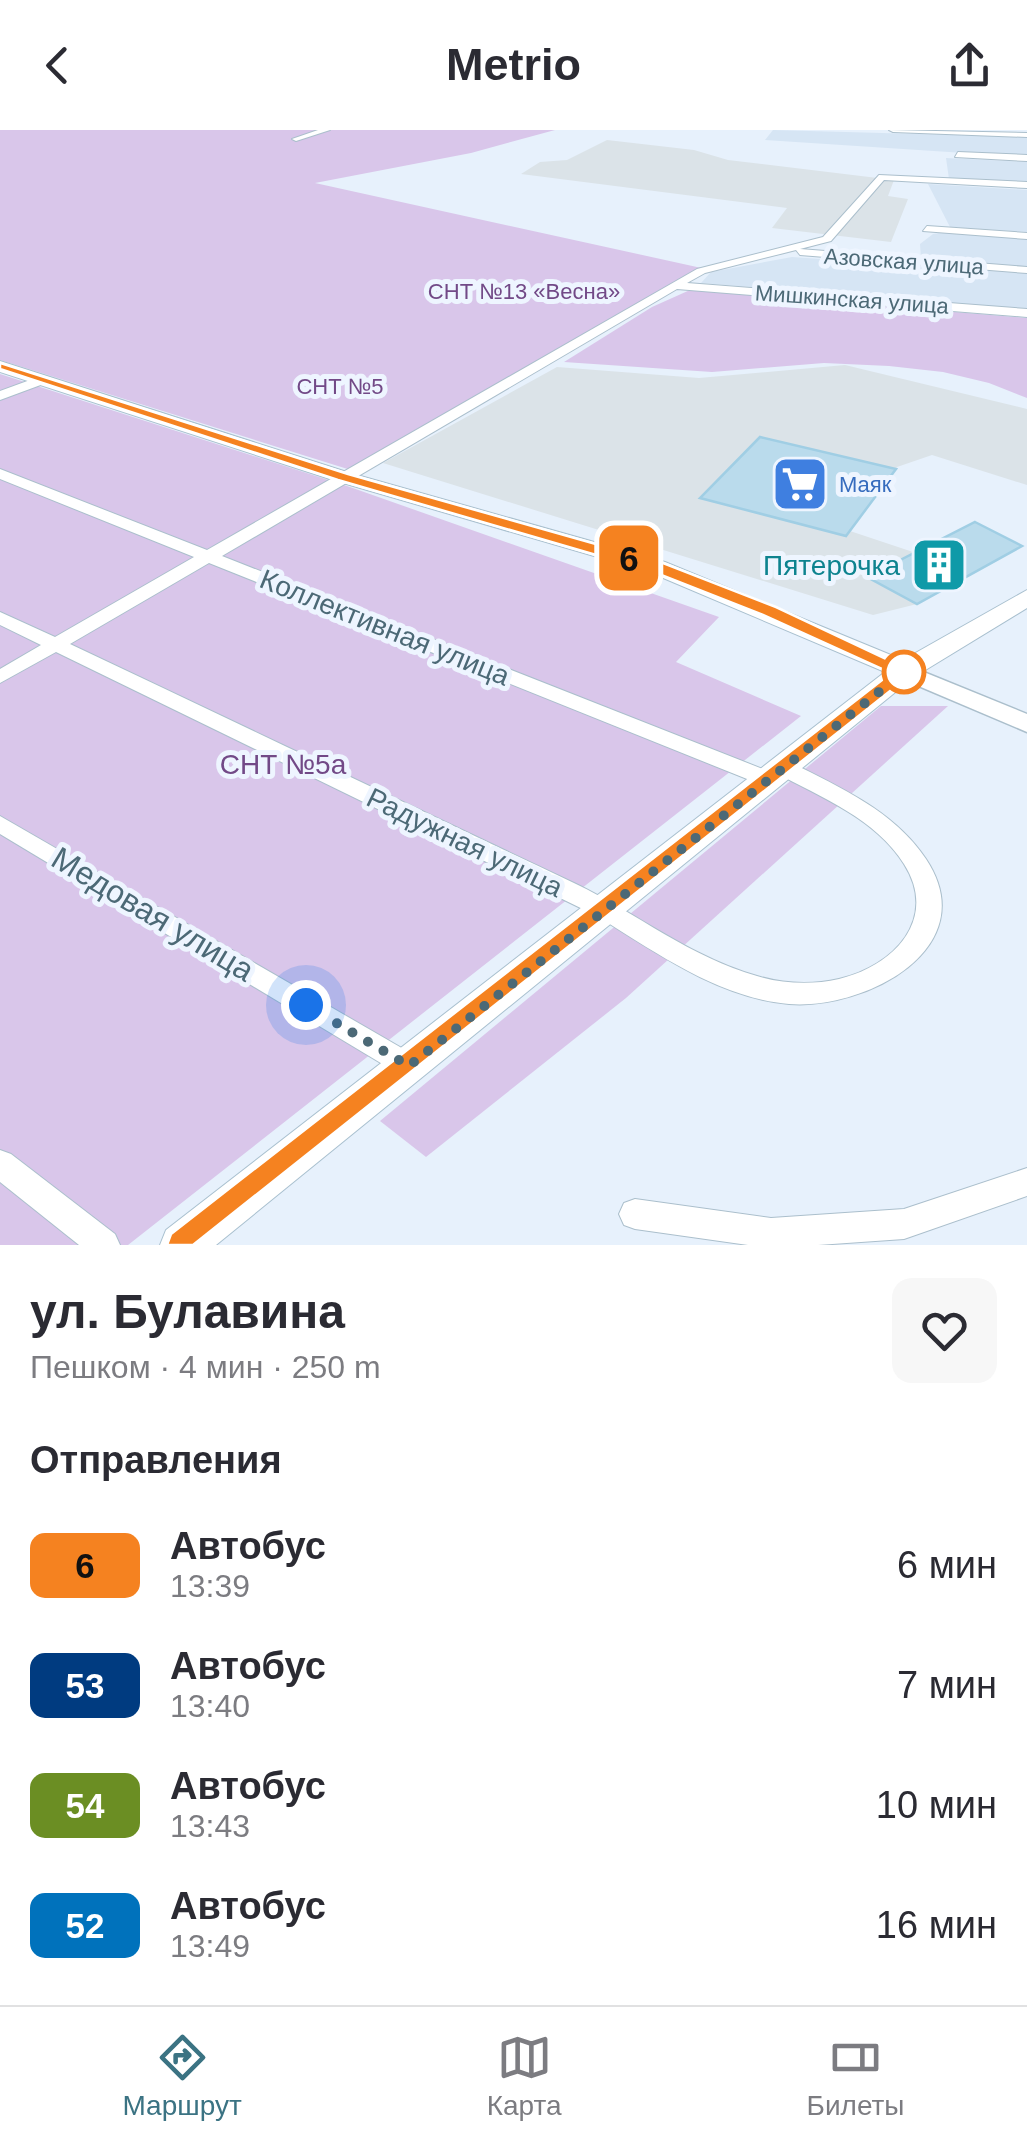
<!DOCTYPE html>
<html lang="ru">
<head>
<meta charset="utf-8">
<style>
  :root { --surface:#fff; --page:#f7f7f7; --text:#2b2b33; --muted:#7c7c81; --line:#e1e1e2; --accent:#3b7383 }
  body { margin:0; font-family:Arial,sans-serif; background:var(--page); color:var(--text); height:100vh; display:flex; flex-direction:column; font-size:38px; white-space:nowrap }
  * { box-sizing:border-box; margin:0 }
  p { font-size:32px; color:var(--muted) }
  .icon { flex:none; width:55px; height:55px; fill:none; stroke:currentColor; stroke-width:2; stroke-linecap:round; stroke-linejoin:round }
  .map { position:relative; height:1115px; overflow:hidden }
  .panel { display:flex; flex-direction:column; background:var(--surface); flex:1 }
  .panel>* { flex:none }
  .badge { padding:0 20px; border-radius:15px; font-size:35px; line-height:65px }
  .you { position:absolute; width:50px; height:50px; margin:-25px; border:8px solid #fff; border-radius:50%; background:#1a73e8; box-shadow:0 0 0 15px #1a73e833 }
  .map>.badge { position:absolute; translate:-50% -50%; box-shadow:0 0 0 5px #fff }
  h2 { padding:0 30px; font-size:38px; line-height:90px }
  .round { display:grid; place-items:center; flex:none; width:105px; height:105px; border-radius:20px; background:var(--page) }
  .summary { display:flex; align-items:center; justify-content:space-between; height:170px; padding:0 30px }
  h1 { font-size:48px; font-weight:700; line-height:75px }
  ul { padding:0; list-style:none }
  li { display:flex; align-items:center; gap:30px; height:120px; padding:0 30px }
  li div { flex:1 }
  li b { display:block; font-size:38px }
  li em { font-style:normal }
  li .badge { min-width:110px; font-weight:700; text-align:center }
  header { display:flex; justify-content:space-between; align-items:center; height:130px; padding:0 30px; background:var(--surface); font-size:45px; font-weight:700 }
  .menu { display:flex; justify-content:space-around; align-items:center; height:140px; border-top:2px solid var(--line); background:var(--surface); font-size:28px; color:var(--muted) }
  .menu a { display:grid; justify-items:center; gap:5px }
  .menu .on { color:var(--accent) }
  .map>svg:first-child { display:block }
</style>
</head>
<body>
<header><svg class="icon" aria-label="back" viewBox="0 0 24 24"><path d="M15 5l-7 7 7 7"/></svg>Metrio<svg class="icon" aria-label="share" viewBox="0 0 24 24"><path d="M12 15V3M7 8l5-5 5 5M5 13v7h14v-7"/></svg></header>
<div class="map">
<svg width="1027" height="1115" viewBox="0 0 1027 1115">
  <rect width="100%" height="100%" fill="#e7f1fc"/>
  <g fill="#d6e5f4">
    <polygon points="773,0 1027,7 1027,27 765,10"/>
    <polygon points="946,28 1027,32 1027,53 949,49"/>
    <polygon points="928,54 1027,60 1027,102 950,97"/>
    <polygon points="945,102 1027,108 1027,137 921,128 920,114 933,104"/>
    <polygon points="792,127 1027,143 1027,179 701,153 711,142"/>
  </g>
  <g fill="#dbe3e8">
    <polygon points="607,10 694,20 728,30 894,50 888,66 908,69 891,112 772,98 787,78 521,44 540,32 567,30"/>
    <polygon points="845,235 1027,279 1027,355 932,325 897,337 850,401 916,423 975,392 1022,416 917,474 873,485 383,333 557,237 699,248"/>
  </g>
  <g fill="#d9c6ea">
    <polygon points="0,0 555,0 471,23 315,53 706,139 354,341 0,230"/>
    <polygon points="690,160 1027,188 1027,268 989,253 943,242 889,236 824,233 712,242 564,232 652,177"/>
    <polygon points="0,244 347,356 719,487 676,532 801,586 128,1115 0,1115"/>
    <polygon points="881,576 948,576 626,868 426,1027 380,991"/>
  </g>
  <g fill="#badbec" stroke="#a0cee4" stroke-width="2.5">
    <polygon points="760,307 896,339 846,406 700,368"/>
    <polygon points="975,392 1022,416 917,474 867,447"/>
  </g>
  <g fill="none" stroke-linecap="round" stroke-linejoin="round">
    <g stroke="#abbfcc" stroke-width="2">
      <g id="minor">
        <polygon points="318,0 330,0 296,11 292,9"/>
        <polygon points="889,0 1027,3 1027,7 893,2"/>
        <polygon points="958,22 1027,25 1027,31 955,27"/>
        <path d="M 879,45 L 1027,52 L 1027,58 L 884,50 L 831,111 L 800,119 L 1027,137 L 1027,143 L 800,125 L 796,120 L 705,143 L 687,153 L 1027,179 L 1027,187 L 677,159 L 222,426 L 778,645 L 781,650 L 778,655 L 762,655 L 209,433 L 70,514 C 239,594 407,674 576,754 C 636,783 692,828 757,846 C 784,854 812,855 839,849 C 894,836 939,789 904,734 C 876,689 821,667 776,643 L 773,638 L 776,633 L 792,633 C 841,658 894,681 926,729 C 985,818 865,880 789,874 C 719,868 655,822 597,786 L 56,522 L 0,553 L 0,539 L 41,515 L 0,495 L 0,482 L 55,507 L 194,427 L 0,349 L 0,339 L 207,420 L 697,139 L 823,107 Z"/>
        <polygon points="927,96 1027,103 1027,109 923,101"/>
        <polygon points="41,246 46,247 46,253 0,270 0,261"/>
        <polygon points="0,686 419,928 423,936 419,944 409,948 399,944 0,704"/>
        <polygon points="0,1020 11,1024 115,1104 120,1115 79,1115 0,1052"/>
        <polygon points="1027,1038 1027,1066 904,1109 818,1115 748,1115 635,1099 624,1095 619,1084 624,1073 635,1069 771,1088 904,1079"/>
      </g>
    </g>
    <g stroke="#abbfcc" stroke-width="3">
      <polygon id="tertiary" points="904,534 1027,584 1027,602 895,546 892,541"/>
    </g>
    <g stroke="#a9c0cf" stroke-width="2">
      <polygon id="secondary" points="0,231 350,343 665,432 903,530 1027,460 1027,478 914,547 216,1115 160,1115 166,1100 885,542 649,442 336,351 0,242"/>
    </g>
    <use href="#minor" fill="#fff" fill-rule="evenodd"/>
    <use href="#tertiary" fill="#fff" fill-rule="evenodd"/>
    <use href="#secondary" fill="#fff" fill-rule="evenodd"/>
  </g>
  <polygon fill="#f58220" stroke="#fff" stroke-width="2.5" points="0,233 348,344 663,433 776,477 914,542 193,1115 167,1115 171,1104 891,543 763,485 651,441 338,350 0,239"/>
  <g fill="none" stroke-linecap="round" stroke-linejoin="round">
    <polyline stroke="#4c6976" stroke-width="10" stroke-dasharray="0 18" points="306,875 409,936 904,542"/>
  </g>
  <defs>
    <g id="supermarket-square" transform="scale(2.875)"><rect x="-9" y="-9" width="18" height="18" rx="4" fill="#3f7fe0" stroke="#eef5ff"/><path d="M-6-5.5h2.5l.6 2H6L4.5 2H-2.5L-4.4-4H-6ZM-1.5 3.2a1.3 1.3 0 1 0 .1 0ZM3 3.2a1.3 1.3 0 1 0 .1 0Z" fill="#fff"/></g>
    <g id="building-square" transform="scale(2.875)"><rect x="-9" y="-9" width="18" height="18" rx="4" fill="#0f9aa8" stroke="#eef5ff"/><path d="M-4-6H4V6H1V3H-1V6H-4ZM-2.5-4.3h1.7v1.8h-1.7ZM.8-4.3h1.7v1.8H.8ZM-2.5-1h1.7V.8h-1.7ZM.8-1h1.7V.8H.8Z" fill="#fff"/></g>
  </defs>
  <g fill-rule="evenodd">
    <use href="#supermarket-square" x="800" y="354"/>
    <use href="#building-square" x="939" y="435"/>
  </g>
  <circle fill="#fff" stroke="#f58220" stroke-width="5" cx="904" cy="542" r="20"/>
  <g text-anchor="middle" stroke-width="10" stroke-linejoin="round" paint-order="stroke">
    <g font-size="22" fill="#4c6976" stroke="#eef5ff">
      <text transform="translate(904 131) rotate(4)" y="8">Азовская улица</text>
      <text transform="translate(852 169) rotate(4)" y="8">Мишкинская улица</text>
    </g>
    <g font-size="22" fill="#724987" stroke="#eef5ff">
      <text x="524" y="169">СНТ №13 «Весна»</text>
      <text x="340" y="264">СНТ №5</text>
    </g>
    <g font-size="22" fill="#366cbe" stroke="#eef5ff" text-anchor="start">
      <text x="839" y="362">Маяк</text>
    </g>
    <g font-size="28" fill="#0d838f" stroke="#eef5ff" text-anchor="end">
      <text x="900" y="445">Пятерочка</text>
    </g>
    <g font-size="28" fill="#4c6976" stroke="#eef5ff">
      <text transform="translate(385 497) rotate(22)" y="10">Коллективная улица</text>
      <text transform="translate(465 712) rotate(26)" y="10">Радужная улица</text>
    </g>
    <g font-size="28" fill="#724987" stroke="#eef5ff">
      <text x="283" y="644">СНТ №5а</text>
    </g>
    <g font-size="32" fill="#4c6976" stroke="#eef5ff">
      <text transform="translate(153 784) rotate(31)" y="11">Медовая улица</text>
    </g>
  </g>
</svg>
<div class="you" style="left:306px;top:875px"></div>
<b class="badge" style="left:629px;top:428px;background:#f58220;color:#111">6</b>
</div>
<section class="panel">
<div class="summary"><div><h1>ул. Булавина</h1><p>Пешком · 4 мин · 250 m</p></div><a class="round"><svg class="icon" aria-label="heart" viewBox="0 0 24 24"><path d="M12 20l-8-8c-3-5 5-10 8-4 3-6 11-1 8 4z"/></svg></a></div>
<h2>Отправления</h2>
<ul>
<li><span class="badge" style="background:#f58220;color:#111">6</span><div><b>Автобус</b><p>13:39</p></div><em>6 мин</em></li>
<li><span class="badge" style="background:#003b80;color:#fff">53</span><div><b>Автобус</b><p>13:40</p></div><em>7 мин</em></li>
<li><span class="badge" style="background:#6b8e23;color:#fff">54</span><div><b>Автобус</b><p>13:43</p></div><em>10 мин</em></li>
<li><span class="badge" style="background:#0072bc;color:#fff">52</span><div><b>Автобус</b><p>13:49</p></div><em>16 мин</em></li>
</ul>
</section>
<nav class="menu">
<a class="on"><svg class="icon" aria-label="directions" viewBox="0 0 24 24"><path d="M12 3l9 9-9 9-9-9zM9 14v-3h6M13 9l2 2-2 2"/></svg>Маршрут</a>
<a><svg class="icon" aria-label="map" viewBox="0 0 24 24"><path d="M3 6l6-2 6 2 6-2v14l-6 2-6-2-6 2zM9 4v14M15 6v14"/></svg>Карта</a>
<a><svg class="icon" aria-label="tickets" viewBox="0 0 24 24"><path d="M3 7h18v10H3zM15 7v10"/></svg>Билеты</a>
</nav>
</body>
</html>
